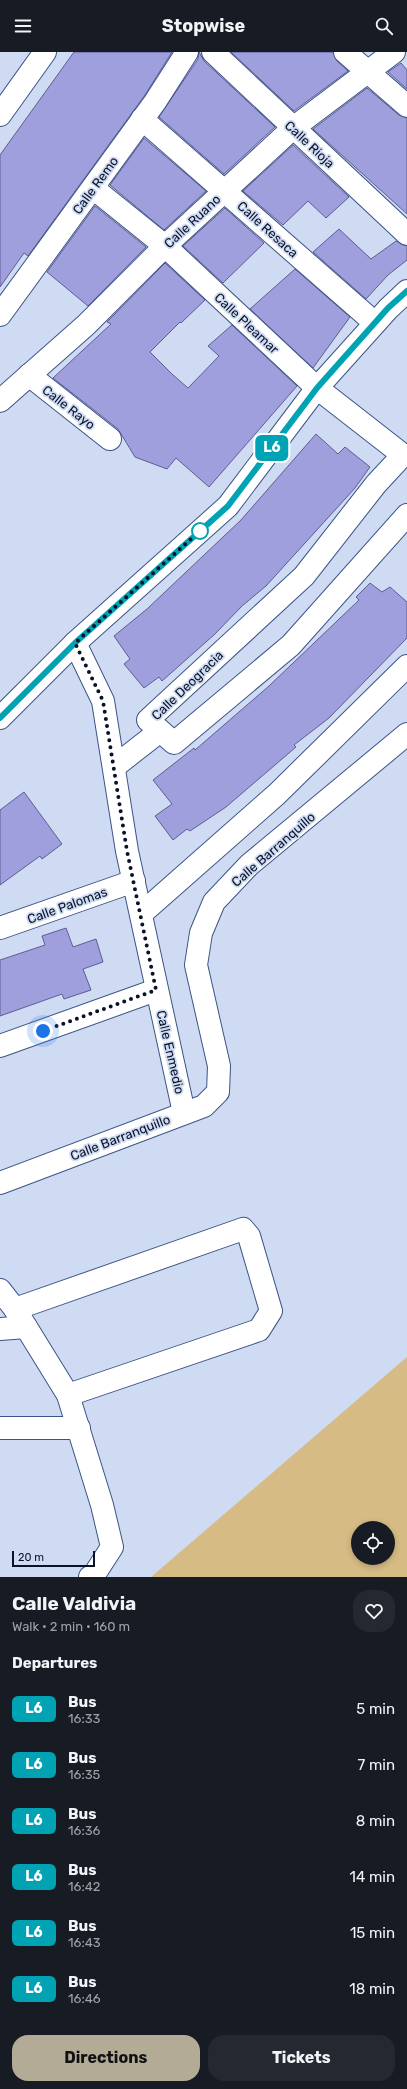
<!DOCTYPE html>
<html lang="en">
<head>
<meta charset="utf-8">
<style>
  :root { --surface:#171b24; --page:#242831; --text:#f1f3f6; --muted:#9ea1a6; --accent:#b4ab97 }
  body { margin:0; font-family:Rubik,sans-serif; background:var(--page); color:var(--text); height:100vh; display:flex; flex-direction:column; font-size:15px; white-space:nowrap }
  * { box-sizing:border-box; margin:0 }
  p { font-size:13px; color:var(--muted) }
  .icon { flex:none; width:22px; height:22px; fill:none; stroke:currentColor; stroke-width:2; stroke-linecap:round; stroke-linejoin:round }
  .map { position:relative; height:1525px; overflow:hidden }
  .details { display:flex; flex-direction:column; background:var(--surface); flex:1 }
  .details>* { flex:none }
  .badge { padding:0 8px; border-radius:6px; font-size:14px; line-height:26px }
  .buttons { position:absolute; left:351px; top:1469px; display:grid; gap:8px }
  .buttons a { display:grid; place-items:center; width:44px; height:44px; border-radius:50%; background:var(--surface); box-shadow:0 2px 6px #0003; font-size:20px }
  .scale { position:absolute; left:12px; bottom:10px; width:83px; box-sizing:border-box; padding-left:4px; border:2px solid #091227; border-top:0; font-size:11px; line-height:14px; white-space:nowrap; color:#091227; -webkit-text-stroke:3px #cfdbf3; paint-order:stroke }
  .you { position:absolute; width:20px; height:20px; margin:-10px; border:3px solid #fff; border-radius:50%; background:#1a73e8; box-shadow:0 0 0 6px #1a73e833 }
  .map>.badge { position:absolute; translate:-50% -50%; box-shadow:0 0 0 2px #fff }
  h2 { padding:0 12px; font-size:15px; line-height:36px }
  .round { display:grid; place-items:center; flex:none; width:42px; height:42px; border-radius:16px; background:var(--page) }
  .summary { display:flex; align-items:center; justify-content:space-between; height:68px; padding:0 12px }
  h1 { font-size:19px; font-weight:700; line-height:30px }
  .cta { display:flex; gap:8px; margin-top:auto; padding:8px 12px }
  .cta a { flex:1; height:46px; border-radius:16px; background:var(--accent); color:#111; font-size:16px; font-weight:700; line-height:46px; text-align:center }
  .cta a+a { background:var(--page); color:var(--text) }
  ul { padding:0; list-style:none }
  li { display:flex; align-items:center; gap:12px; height:56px; padding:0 12px }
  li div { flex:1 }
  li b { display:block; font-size:15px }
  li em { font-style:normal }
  li .badge { min-width:44px; font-weight:700; text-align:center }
  header { display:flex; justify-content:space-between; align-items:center; height:52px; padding:0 12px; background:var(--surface); font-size:18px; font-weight:700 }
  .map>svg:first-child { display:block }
</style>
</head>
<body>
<header><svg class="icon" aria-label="menu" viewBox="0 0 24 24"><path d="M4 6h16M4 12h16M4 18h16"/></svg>Stopwise<svg class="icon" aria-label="search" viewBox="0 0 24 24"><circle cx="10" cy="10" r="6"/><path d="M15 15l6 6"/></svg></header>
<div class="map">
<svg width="407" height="1525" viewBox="0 0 407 1525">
  <rect width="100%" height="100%" fill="#cfdbf3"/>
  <path fill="#d6bb84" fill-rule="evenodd" d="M 407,1305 L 407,1525 L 151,1525 ZM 358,1476 L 388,1476 L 388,1506 L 358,1506 Z"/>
  <g fill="#9f9fdd" stroke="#5e5c95">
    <polygon points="74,0 172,0 145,43 28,204 24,201 0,235 0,103"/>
    <polygon points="199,0 204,9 275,75 224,122 159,65 198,7"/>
    <polygon points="231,0 333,0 337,9 348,19 294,59"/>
    <polygon points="401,11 407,18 407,37 388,20"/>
    <polygon points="367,36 399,63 407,66 407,162 313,77"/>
    <polygon points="144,86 206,139 164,178 110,133"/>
    <polygon points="293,93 349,145 326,166 308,149 283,173 243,139"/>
    <polygon points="95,154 146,195 88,254 47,220"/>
    <polygon points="225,156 264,191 223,231 183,194"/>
    <polygon points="339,177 371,207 396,189 407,194 407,208 388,223 366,247 313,200"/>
    <polygon points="165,211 205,248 181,271 180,270 150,300 172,322 188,336 219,304 208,294 232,273 297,334 209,435 176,406 167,417 135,405 118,377 53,326 111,272 107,270"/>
    <polygon points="295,217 350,265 313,316 250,257"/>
    <polygon points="316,382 338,402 345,395 370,415 355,436 266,534 242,554 215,582 162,629 159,625 144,636 124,612 130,607 114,584 147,557 241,468"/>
    <polygon points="370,531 382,540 390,535 407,550 407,586 329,666 294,693 296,695 226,755 190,779 187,777 173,788 155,764 172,752 153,728 194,696 195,698 269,634 359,548 356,545"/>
    <polygon points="24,740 62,792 42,807 40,804 0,833 0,758"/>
    <polygon points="66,876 73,895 96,887 103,910 83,917 91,938 64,947 62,942 0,964 0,908 45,893 42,884"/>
  </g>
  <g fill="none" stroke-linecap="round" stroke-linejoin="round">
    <g stroke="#3c5487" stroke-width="24">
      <g id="minor">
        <polyline points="213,0 407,182"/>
        <polyline points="345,0 407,54"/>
        <polyline points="0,63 45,0"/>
        <polyline points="142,67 375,271"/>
        <polyline points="93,136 165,194 317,336 403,403 376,432 304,524 148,668 174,691 291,593 407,463"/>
        <polyline points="0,263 155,50 187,0"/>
        <polyline points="29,323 110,387"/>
        <polyline points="0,349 86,273 165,194 293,76 394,0"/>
        <polyline points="75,591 103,649 127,799 184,1061"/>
        <polyline points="0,666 75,591 228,454 317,336 388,257 407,239"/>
        <polyline points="114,715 160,679"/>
        <polyline points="141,862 277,742 407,614"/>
        <polyline points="0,876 134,829"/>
        <polyline points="0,994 156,938"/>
        <polyline points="0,1131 204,1054 218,1040 219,1014 196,913 201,881 214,850 249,813 407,682"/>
        <polyline points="0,1238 15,1257 68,1343 102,1453 112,1495 94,1523 90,1525"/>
        <polyline points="15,1257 243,1177 249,1184 271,1259 259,1278 68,1343"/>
        <polyline points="0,1277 26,1275"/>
        <polyline points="0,1376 79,1376"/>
      </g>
    </g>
    <use href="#minor" stroke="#fff" stroke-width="22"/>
  </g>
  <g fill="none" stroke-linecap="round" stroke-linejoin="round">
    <g stroke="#fff" stroke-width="9">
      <polyline id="line" points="0,666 75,591 228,454 317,336 388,256 407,239"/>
    </g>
    <use href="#line" stroke="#00a3b4" stroke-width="6"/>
    <polyline stroke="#091227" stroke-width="4" stroke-dasharray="0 7.2" points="43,979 156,938 127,799 103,649 75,591 200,479"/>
  </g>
  <circle fill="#fff" stroke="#00a3b4" stroke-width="2" cx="200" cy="479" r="8"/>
  <g text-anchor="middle" stroke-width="3.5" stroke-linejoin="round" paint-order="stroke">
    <g font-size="13" fill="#091227" stroke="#cfdbf3">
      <text transform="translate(310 92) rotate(43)" y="5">Calle Rioja</text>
      <text transform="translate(95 133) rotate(-54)" y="5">Calle Remo</text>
      <text transform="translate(192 169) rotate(-43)" y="5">Calle Ruano</text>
      <text transform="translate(268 177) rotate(42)" y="5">Calle Resaca</text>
      <text transform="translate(247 271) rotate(43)" y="5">Calle Pleamar</text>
      <text transform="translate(69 355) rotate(38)" y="5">Calle Rayo</text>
      <text transform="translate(187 633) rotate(-44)" y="5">Calle Deogracia</text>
      <text transform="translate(273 797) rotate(-41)" y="5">Calle Barranquillo</text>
      <text transform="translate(67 853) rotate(-20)" y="5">Calle Palomas</text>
      <text transform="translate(171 1000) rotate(77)" y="5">Calle Enmedio</text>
      <text transform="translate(120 1085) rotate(-21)" y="5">Calle Barranquillo</text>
    </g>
  </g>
</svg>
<div class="buttons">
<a><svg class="icon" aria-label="locate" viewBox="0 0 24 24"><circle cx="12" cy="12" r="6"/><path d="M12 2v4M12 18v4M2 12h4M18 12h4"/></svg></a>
</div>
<div class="scale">20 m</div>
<div class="you" style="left:43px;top:979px"></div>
<b class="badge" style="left:272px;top:396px;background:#00a3b4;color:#fff">L6</b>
</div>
<section class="details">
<div class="summary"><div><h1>Calle Valdivia</h1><p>Walk · 2 min · 160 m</p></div><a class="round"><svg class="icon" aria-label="heart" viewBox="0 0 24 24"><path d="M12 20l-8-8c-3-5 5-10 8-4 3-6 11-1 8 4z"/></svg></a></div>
<h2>Departures</h2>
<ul>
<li><span class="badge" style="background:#00a3b4;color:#fff">L6</span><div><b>Bus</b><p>16:33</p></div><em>5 min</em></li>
<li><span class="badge" style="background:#00a3b4;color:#fff">L6</span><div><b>Bus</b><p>16:35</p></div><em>7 min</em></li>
<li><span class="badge" style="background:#00a3b4;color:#fff">L6</span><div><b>Bus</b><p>16:36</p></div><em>8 min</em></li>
<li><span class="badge" style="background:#00a3b4;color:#fff">L6</span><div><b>Bus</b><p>16:42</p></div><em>14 min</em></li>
<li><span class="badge" style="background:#00a3b4;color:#fff">L6</span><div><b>Bus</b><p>16:43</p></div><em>15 min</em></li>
<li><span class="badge" style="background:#00a3b4;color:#fff">L6</span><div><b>Bus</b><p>16:46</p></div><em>18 min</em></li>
</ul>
<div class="cta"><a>Directions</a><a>Tickets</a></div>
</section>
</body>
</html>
